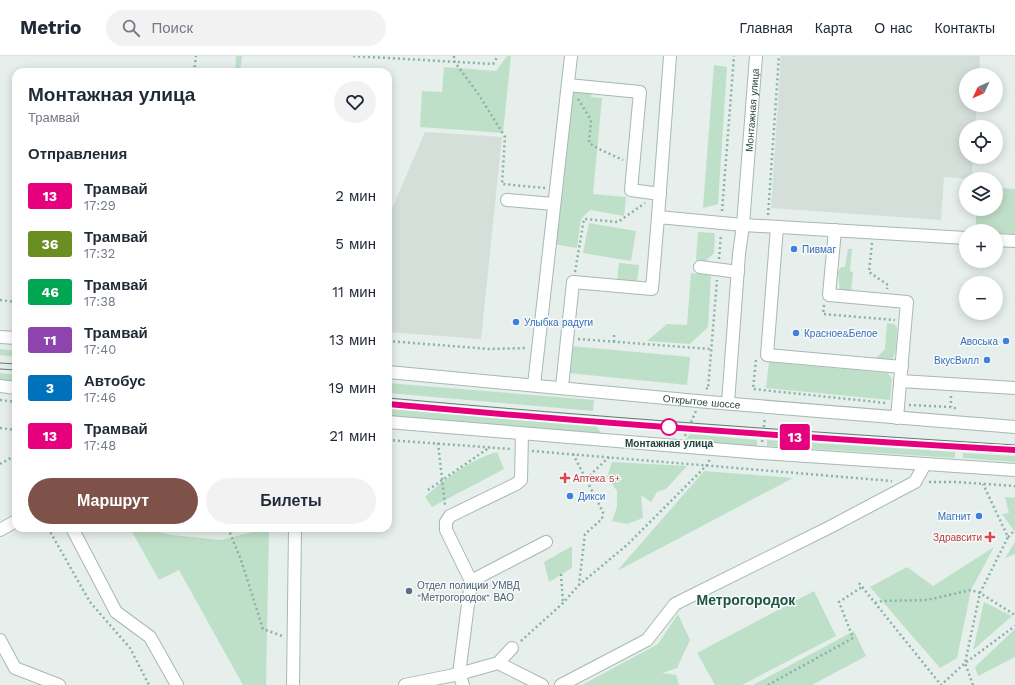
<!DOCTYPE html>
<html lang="ru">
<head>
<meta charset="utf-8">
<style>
  :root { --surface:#fff; --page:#f2f2f3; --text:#1f2937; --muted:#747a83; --line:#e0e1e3; --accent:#7f5249 }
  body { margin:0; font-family:"Work Sans",sans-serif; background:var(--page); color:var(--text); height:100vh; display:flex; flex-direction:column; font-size:15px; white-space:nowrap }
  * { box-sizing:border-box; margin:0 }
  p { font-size:13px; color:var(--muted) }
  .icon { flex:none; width:22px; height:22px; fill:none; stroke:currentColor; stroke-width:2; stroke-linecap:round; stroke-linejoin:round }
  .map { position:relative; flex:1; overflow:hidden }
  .panel { position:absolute; left:12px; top:12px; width:380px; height:464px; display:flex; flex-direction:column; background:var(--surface); border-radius:12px; box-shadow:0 2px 10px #0003 }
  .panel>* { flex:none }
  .badge { padding:0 8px; border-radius:3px; font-size:14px; line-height:26px }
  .needle { width:26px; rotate:226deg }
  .fabs { position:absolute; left:959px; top:12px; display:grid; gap:8px }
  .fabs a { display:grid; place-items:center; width:44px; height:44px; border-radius:50%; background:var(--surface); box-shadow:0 2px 10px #0003; font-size:20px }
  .map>.badge { position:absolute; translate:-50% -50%; box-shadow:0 0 0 2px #fff }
  h2 { padding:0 16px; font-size:15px; line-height:36px }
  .round { display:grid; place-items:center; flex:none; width:42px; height:42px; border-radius:21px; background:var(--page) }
  .summary { display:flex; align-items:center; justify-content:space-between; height:68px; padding:0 16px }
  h1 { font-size:19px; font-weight:700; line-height:30px }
  .cta { display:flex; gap:8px; margin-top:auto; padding:8px 16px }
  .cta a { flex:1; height:46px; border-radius:24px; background:var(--accent); color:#fff; font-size:16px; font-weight:700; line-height:46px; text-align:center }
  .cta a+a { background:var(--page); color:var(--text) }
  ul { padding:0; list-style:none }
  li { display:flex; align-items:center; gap:12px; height:48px; padding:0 16px }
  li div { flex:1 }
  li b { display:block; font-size:15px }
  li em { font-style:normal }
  li .badge { min-width:44px; font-weight:700; text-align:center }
  header { display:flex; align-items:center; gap:24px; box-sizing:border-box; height:56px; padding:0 20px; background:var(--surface); border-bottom:1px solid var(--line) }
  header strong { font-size:19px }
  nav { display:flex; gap:22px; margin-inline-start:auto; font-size:14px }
  .search { width:280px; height:36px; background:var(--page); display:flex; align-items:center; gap:10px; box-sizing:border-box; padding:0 14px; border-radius:22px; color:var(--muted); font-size:15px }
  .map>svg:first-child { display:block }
</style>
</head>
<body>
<header>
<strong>Metrio</strong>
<div class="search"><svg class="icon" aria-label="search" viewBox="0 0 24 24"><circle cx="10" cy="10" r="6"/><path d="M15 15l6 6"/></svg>Поиск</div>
<nav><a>Главная</a><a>Карта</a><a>О нас</a><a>Контакты</a></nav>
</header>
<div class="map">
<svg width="1015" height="629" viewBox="0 0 1015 629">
  <rect width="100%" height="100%" fill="#e6efeb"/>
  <g fill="#d4dfda">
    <polygon points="781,0 980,0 979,19 966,19 966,49 977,49 975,71 966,71 966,101 973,101 972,123 944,121 941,164 771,152"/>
    <polygon points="425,76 502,81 481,283 388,276 388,155 391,155"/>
  </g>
  <g fill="#bfe0c8">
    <polygon points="236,0 242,0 240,16 235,16"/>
    <polygon points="507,0 511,0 503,77 420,71 422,35 442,36 444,11 496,15"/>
    <polygon points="714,9 727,11 718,148 703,152"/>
    <polygon points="571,32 592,35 591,41 602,42 593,138 626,141 624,160 590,154 581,163 577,192 553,188"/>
    <polygon points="996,132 1015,133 1015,178 996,177 996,175 976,175 976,160 985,159 985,153 996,153"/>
    <polygon points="589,167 636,175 631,205 583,197"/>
    <polygon points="698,176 715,177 714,197 706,205 696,204"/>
    <polygon points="848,193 852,193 850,215 853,216 851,237 840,237 838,216 841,211 845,211"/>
    <polygon points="619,207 639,209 637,227 617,226"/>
    <polygon points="691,217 711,219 708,271 690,288 647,285 667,268 687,269"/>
    <polygon points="887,267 894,268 897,271 896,294 893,302 886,305 874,304 885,293"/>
    <polygon points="571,290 690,301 687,329 568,317"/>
    <polygon points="0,293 16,295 16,301 0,299"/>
    <polygon points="769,306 888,317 892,323 890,344 766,332"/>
    <polygon points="0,317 16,319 16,325 0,324"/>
    <polygon points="388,327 594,344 593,355 388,337"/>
    <polygon points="388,353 597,371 603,379 388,360"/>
    <polygon points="690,378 757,384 757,390 685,385"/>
    <polygon points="767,384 955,396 955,402 767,390"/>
    <path d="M 497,396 L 504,413 L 432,451 L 425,441 C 444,423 471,403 497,396 Z"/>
    <polygon points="963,397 1015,400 1015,406 963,402"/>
    <polygon points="612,406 687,410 666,433 657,436 651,446 641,439 643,462 627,468 612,465 617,451 617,435 607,421"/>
    <polygon points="704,415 793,422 617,515"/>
    <polygon points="1005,441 1015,442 1015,476 1002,458 1009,457"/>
    <polygon points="130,472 142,472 172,479 221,484 269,472 266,629 243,629 179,514 159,524"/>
    <polygon points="1015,486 1015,498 1005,502"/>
    <polygon points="572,490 572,512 549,526 544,506"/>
    <polygon points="994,491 971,534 957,602 940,612 870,531 907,511 933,530"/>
    <polygon points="814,535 836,580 742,629 715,629 697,597"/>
    <polygon points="984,546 1012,560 973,594"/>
    <polygon points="678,558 690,584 677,612 662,617 676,619 679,629 582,629 658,588"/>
    <polygon points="1015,573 1015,601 978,620 975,611"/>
    <polygon points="854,575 866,600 812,629 753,629"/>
  </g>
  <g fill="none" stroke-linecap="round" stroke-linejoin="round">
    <g stroke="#a8b8b2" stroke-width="14">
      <g id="minor">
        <polyline points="568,29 640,36 631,134 660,138"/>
        <polyline points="507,144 554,148"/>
        <polyline points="658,161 670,0"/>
        <polyline points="777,171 767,299 902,311"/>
        <polyline points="835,174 829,239 907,246 897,362"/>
        <polyline points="996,184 1015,185"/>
        <polyline points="700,211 738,216"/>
        <polyline points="0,281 16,282"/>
        <path id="s1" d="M 388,316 L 708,346 L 1015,371"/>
        <polyline points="900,325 1015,332"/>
        <polyline points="534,329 571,0"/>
        <polyline points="0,330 16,332"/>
        <polyline points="562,331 573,226 652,233 658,161 743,169 966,182"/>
        <path id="s2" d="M 728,347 L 739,198 L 743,169 L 756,0"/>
        <polyline points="388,366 761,397 1015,414"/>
        <polyline points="72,472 116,556 150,581 177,629"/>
        <polyline points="0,474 16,465"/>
        <polyline points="471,525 446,474 446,466 450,460 516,428 521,424 522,378"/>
        <polyline points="0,584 15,612 59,629"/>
        <polyline points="498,607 542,629"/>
        <polyline points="293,629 295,472"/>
        <polyline points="405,629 459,618 498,607 512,592"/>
        <polyline points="463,629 459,618 471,525 546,486"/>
        <polyline points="561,629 647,584 675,548 830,471 915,426 925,408"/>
      </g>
    </g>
    <g stroke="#86b3a5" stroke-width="2.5" stroke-dasharray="2 3" stroke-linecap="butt">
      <polyline points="353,0 493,8 498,0"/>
      <polyline points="454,0 454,5 479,39 505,81 502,128 545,132"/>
      <polyline points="194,16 196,0"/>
      <polyline points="578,43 591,64 589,87 599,93 623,104"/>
      <polyline points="722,155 734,0"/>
      <polyline points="768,159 779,0"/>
      <polyline points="872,187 869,216 888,229 887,233"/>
      <polyline points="719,203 721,178"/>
      <polyline points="575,216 584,163 618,166 645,147"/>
      <polyline points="0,244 16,246"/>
      <polyline points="824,249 823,258 895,264"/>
      <polyline points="578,283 711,293"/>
      <polyline points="388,285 489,293 527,292"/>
      <polyline points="614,286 614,276"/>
      <polyline points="756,304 753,333 886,347"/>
      <polyline points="706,332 708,333 717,224"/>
      <polyline points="951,340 951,351"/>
      <polyline points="0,344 16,346"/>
      <polyline points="909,349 951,351 958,353"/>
      <polyline points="0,372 16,374"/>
      <polyline points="685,380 696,355"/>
      <polyline points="388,384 511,393"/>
      <polyline points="762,386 765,361"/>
      <polyline points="438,387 445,449"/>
      <polyline points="532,395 892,425"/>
      <polyline points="573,398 603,456 602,463 585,478 579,528"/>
      <polyline points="0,408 16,399"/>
      <polyline points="586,423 609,401"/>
      <polyline points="929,426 956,426 1015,430"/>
      <polyline points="428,434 490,391"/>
      <polyline points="48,472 90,546 130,592 149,629"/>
      <polyline points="228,472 241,504 263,573 282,580"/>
      <polyline points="1008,481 1015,474"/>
      <polyline points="561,518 563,547"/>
      <polyline points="859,527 941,629 965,607 1015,570"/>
      <polyline points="875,547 882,545 927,544 971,534 980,537 1015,559"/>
      <polyline points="521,585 563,547 579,529 627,489 707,409 710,403"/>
      <polyline points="768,629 853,582 839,546 862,531"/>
      <polyline points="973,629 965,607 980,537 1008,481 983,428"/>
    </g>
    <use href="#minor" stroke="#fff" stroke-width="12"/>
    <g stroke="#5f7d75" stroke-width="1">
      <polyline points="0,307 16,308"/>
      <polyline points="0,313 16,314"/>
      <path d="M 388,342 C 597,361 806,376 1015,389"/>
      <polyline points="388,348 679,372"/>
    </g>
  </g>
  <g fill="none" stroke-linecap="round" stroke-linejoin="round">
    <g stroke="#fff" stroke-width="9">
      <path id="line" d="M 388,348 C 597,367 806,382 1015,394"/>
    </g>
    <use href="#line" stroke="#e6007e" stroke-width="6"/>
  </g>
  <g fill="#3f7fe0" stroke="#f7fbf9" stroke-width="1.5">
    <circle cx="794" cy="193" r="4"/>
    <circle cx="516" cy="266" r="4"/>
    <circle cx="796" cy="277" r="4"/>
    <circle cx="1006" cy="285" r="4"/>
    <circle cx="987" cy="304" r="4"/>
    <circle cx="570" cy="440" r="4"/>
    <circle cx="979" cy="460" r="4"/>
  </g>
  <circle fill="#fff" stroke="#e6007e" stroke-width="2" cx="669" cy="371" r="8"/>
  <g fill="#e0444e" stroke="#f7fbf9" stroke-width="1.5">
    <path d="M563 416h4v4h4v4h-4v4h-4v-4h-4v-4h4z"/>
    <path d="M988 475h4v4h4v4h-4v4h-4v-4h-4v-4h4z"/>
  </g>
  <circle fill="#5c6f8a" stroke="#f7fbf9" stroke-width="1.5" cx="409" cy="535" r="4"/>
  <g text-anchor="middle" stroke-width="3" stroke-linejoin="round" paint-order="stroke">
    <g font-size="10" fill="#24423a" stroke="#f7fbf9">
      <text dy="4" stroke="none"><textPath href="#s2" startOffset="294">Монтажная улица</textPath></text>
      <text dy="4" stroke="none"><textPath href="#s1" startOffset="315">Открытое шоссе</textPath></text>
    </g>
    <g font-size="10" fill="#366cbe" stroke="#f7fbf9" text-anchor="start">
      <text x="802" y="197">Пивмаг</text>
      <text x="524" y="270">Улыбка радуги</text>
      <text x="804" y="281">Красное&amp;Белое</text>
      <text x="998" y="289" text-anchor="end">Авоська</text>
      <text x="979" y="308" text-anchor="end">ВкусВилл</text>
      <text x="578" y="444">Дикси</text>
      <text x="971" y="464" text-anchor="end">Магнит</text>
    </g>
    <g font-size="10" font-weight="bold" fill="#24423a" stroke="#f7fbf9">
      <text x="669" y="391">Монтажная улица</text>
    </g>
    <g font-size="10" fill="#be3a42" stroke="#f7fbf9" text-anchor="start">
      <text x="573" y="426">Аптека 5+</text>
      <text x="982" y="485" text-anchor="end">Здравсити</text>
    </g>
    <g font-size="10" fill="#4e5e75" stroke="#f7fbf9" text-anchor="start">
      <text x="417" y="533">Отдел полиции УМВД<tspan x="417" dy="12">"Метрогородок" ВАО</tspan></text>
    </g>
    <g font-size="14" font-weight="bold" fill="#1f5548" stroke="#f7fbf9">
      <text x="746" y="549">Метрогородок</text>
    </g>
  </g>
</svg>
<div class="fabs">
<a><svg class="needle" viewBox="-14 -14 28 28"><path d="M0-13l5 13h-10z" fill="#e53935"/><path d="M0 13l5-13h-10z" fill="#747a83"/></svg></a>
<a><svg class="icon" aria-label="locate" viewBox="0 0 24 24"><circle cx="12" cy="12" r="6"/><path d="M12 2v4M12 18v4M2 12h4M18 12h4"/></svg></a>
<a><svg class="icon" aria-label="layers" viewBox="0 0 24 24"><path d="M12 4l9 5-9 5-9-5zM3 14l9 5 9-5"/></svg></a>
<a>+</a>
<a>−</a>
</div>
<b class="badge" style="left:795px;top:381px;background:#e6007e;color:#fff">13</b>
<section class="panel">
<div class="summary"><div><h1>Монтажная улица</h1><p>Трамвай</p></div><a class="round"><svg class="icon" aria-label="heart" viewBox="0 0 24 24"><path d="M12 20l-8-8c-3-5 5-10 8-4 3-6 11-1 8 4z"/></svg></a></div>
<h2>Отправления</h2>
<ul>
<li><span class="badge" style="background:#e6007e;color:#fff">13</span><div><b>Трамвай</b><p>17:29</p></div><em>2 мин</em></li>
<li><span class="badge" style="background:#6b8e23;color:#fff">36</span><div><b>Трамвай</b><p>17:32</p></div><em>5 мин</em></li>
<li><span class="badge" style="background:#00a651;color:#fff">46</span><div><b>Трамвай</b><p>17:38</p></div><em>11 мин</em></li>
<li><span class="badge" style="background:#8e44ad;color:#fff">т1</span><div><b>Трамвай</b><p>17:40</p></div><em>13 мин</em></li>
<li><span class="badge" style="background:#0072bc;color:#fff">3</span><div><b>Автобус</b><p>17:46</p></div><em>19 мин</em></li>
<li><span class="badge" style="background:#e6007e;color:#fff">13</span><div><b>Трамвай</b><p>17:48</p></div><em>21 мин</em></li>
</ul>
<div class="cta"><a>Маршрут</a><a>Билеты</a></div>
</section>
</div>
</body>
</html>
